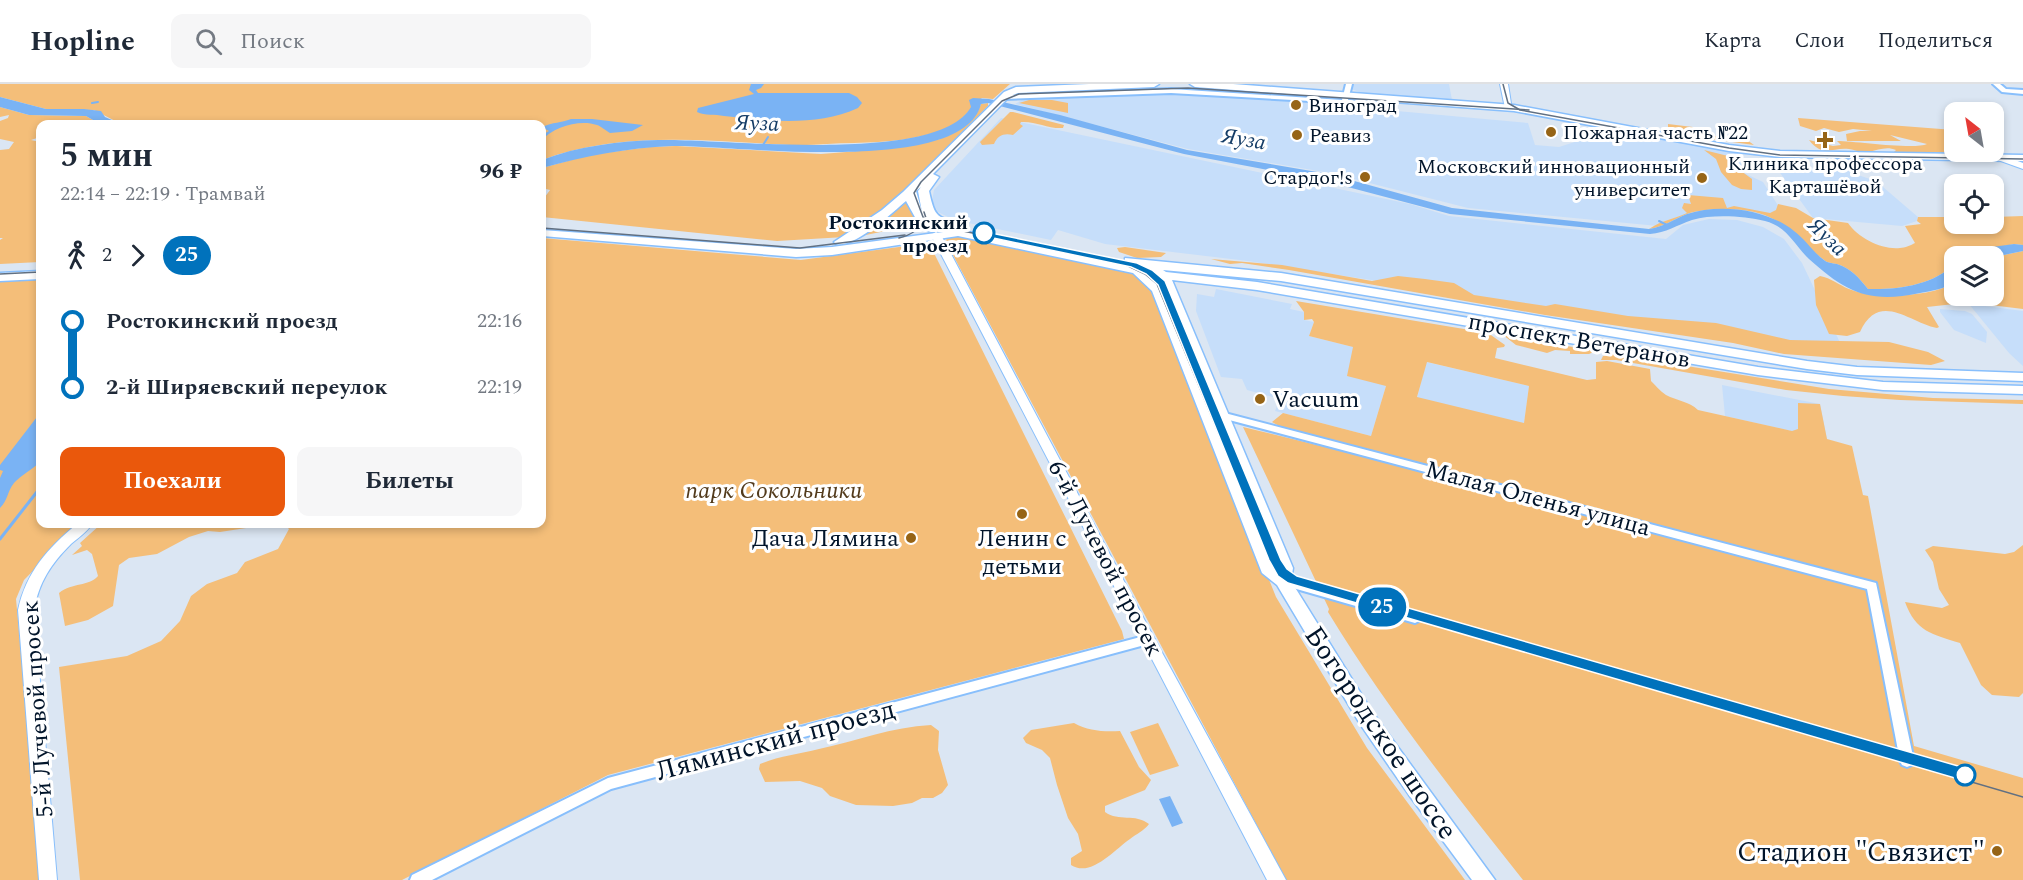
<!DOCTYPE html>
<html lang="ru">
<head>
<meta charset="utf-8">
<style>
  :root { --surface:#fff; --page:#f6f6f7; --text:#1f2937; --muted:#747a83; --line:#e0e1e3; --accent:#ea580c }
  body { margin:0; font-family:Spectral,serif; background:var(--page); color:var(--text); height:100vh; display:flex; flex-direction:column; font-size:22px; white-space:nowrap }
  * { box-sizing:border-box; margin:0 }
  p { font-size:20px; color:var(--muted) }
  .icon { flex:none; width:33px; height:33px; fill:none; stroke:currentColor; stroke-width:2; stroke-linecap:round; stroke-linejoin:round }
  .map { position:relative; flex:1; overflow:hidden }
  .panel { position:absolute; left:36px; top:36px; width:510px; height:408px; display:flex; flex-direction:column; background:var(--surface); border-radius:12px; box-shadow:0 3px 9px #0003 }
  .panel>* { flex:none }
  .badge { padding:0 12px; border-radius:20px; font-size:21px; line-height:39px }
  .needle { width:39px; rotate:329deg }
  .buttons { position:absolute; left:1944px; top:18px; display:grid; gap:12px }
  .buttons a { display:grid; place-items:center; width:60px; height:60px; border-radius:12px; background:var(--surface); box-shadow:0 3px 9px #0003; font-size:30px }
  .map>.badge { position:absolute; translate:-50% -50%; box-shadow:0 0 0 3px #fff }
  .legs { display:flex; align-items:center; gap:9px; height:66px; padding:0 24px; font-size:20px }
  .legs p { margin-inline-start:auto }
  .head { display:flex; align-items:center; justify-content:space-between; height:102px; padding:0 24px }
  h1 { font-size:33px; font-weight:700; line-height:45px }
  .primary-button { display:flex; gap:12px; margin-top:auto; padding:12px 24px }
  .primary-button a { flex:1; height:69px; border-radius:12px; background:var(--accent); color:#fff; font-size:24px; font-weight:700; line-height:69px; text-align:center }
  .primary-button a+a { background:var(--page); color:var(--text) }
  ul { padding:0 24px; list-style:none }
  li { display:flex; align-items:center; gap:21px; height:66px; font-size:22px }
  li i { display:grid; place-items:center; width:9px; height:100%; margin:0 8px; background:currentColor }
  li i::after { content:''; width:15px; height:15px; margin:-8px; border:4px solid; border-radius:50%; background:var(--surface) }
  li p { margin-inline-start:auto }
  li:first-child i { background:linear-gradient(#0000 50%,currentColor 0) }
  li:last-child i { background:linear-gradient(currentColor 50%,#0000 0) }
  header { display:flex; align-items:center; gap:36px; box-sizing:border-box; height:84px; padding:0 30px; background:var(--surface); border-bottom:2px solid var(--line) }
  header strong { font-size:28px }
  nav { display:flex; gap:33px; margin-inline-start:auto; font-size:21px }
  .search { width:420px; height:54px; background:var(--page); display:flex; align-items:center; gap:15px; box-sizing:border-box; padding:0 21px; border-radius:12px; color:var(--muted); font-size:22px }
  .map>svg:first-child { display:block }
</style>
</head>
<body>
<header>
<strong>Hopline</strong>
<div class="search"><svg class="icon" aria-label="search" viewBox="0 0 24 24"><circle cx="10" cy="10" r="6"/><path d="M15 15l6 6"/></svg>Поиск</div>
<nav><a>Карта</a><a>Слои</a><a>Поделиться</a></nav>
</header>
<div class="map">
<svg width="2023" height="796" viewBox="0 0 2023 796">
  <rect width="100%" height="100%" fill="#dbe6f3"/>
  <g fill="#c6defa">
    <polygon points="1352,0 1449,0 1452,16 1362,9 1351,5"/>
    <polygon points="1168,9 1390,23 1397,27 1528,39 1535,61 1559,63 1584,55 1581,43 1630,49 1738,68 1744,89 1763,98 1781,126 1770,132 1695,127 1659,139 1658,142 1468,124 1330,89 1188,65 1015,20 1023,15"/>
    <polygon points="1001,34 1410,120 1449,132 1666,155 1683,141 1709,135 1737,136 1763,143 1784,155 1802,179 1845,269 1248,177 1105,160 1058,146 1051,156 954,136 938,128 932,117 934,106"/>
    <polygon points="1775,82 1853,86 1858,91 1876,97 1918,133 1917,137 1902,142 1813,134"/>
    <polygon points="1216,205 1292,220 1290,225 1304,228 1304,236 1314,238 1309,252 1353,263 1386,302 1371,352 1275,327 1280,315 1247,306 1242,295 1221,293 1196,227 1197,210 1214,213"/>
    <polygon points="1969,220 2023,227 2023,282 2009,269"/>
    <polygon points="1940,225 1965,227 1972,230 1987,248 1986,259 1954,246 1940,228"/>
    <polygon points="1426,278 1529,302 1524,340 1417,314"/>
    <polygon points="1722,301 1820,320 1827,355 1725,332"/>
  </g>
  <g fill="#f4be79" fill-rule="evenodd">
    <path d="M 0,0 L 1010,0 L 993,15 L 982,14 C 970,23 963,38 948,44 C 918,56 887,58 854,59 C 833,59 812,62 790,61 C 708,57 621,46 542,76 L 542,40 L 121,40 L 94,26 L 46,25 L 0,13 Z"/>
    <polygon points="1029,16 1052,16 1068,19 1068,29 1019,19"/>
    <polygon points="988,19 988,22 903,109 873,135 845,153 777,157 542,133 542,117 550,106 542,104 542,84 589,71 649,63 676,62 821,70 885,65 940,55 978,27 981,20"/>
    <polygon points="0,23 29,31 86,32 100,40 40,40 40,53 31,56 40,58 40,178 0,180 0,156 3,154 0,154 0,66 9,65 14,58 0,55 0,37 8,34 9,31 0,33"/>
    <path d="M 1010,28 L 1013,28 L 1064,41 L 1063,44 C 1048,45 1036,37 1021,38 L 1020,40 L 1023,42 L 1013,51 C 1004,49 998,51 994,60 L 982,61 L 980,58 Z"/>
    <path d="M 1798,34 L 1954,46 L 1954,68 L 1972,68 L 1894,68 L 1896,66 C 1886,62 1879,66 1868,68 C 1862,69 1855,66 1849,65 C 1832,63 1823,74 1809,56 L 1833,62 L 1841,61 L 1837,57 C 1855,57 1914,66 1927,60 L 1890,51 L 1901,57 L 1847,57 L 1846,50 L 1860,47 L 1872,47 L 1853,45 L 1839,48 L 1824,44 L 1816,47 L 1800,42 Z"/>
    <polygon points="1668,40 1701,44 1713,52 1747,56 1754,61 1681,51 1668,45"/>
    <polygon points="1704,66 1736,74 1741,87 1752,95 1752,106 1741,105 1732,101 1721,88 1716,75"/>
    <path d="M 1688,111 L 1723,114 L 1727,124 L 1734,122 L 1770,129 L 1776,126 L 1778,120 L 1796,124 L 1813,134 L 1848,139 C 1858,154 1882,166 1900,164 C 1905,164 1911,161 1915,159 L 1905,142 L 1921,140 L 1917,137 L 1918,133 L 1954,133 L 1954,140 L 1994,140 L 1994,133 L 2023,132 L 2023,161 L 2014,160 L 1972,169 L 1967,172 L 1954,172 L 1954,180 C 1934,201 1897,206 1868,205 C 1859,194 1852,185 1837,180 C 1832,179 1827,179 1824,176 C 1806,163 1790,142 1769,133 C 1749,123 1708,123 1687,130 C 1674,135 1663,143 1649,145 C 1664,135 1672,136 1687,129 L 1682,124 L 1684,119 L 1691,120 Z"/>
    <polygon points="907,115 914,134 912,137 900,144 861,152"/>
    <polygon points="955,152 967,153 1136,189 1152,205 1276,513 1367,664 1465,796 1286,796 945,156"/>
    <polygon points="542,154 801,176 929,159 1122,547 1124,555 608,691 402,796 80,796 59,583 127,572 161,557 180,537 191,512 207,500 237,489 245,478 278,465 289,445 284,440 542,440"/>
    <polygon points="1125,163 1166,169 1161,173 1137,174 1119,168 1117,164"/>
    <path d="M 2023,167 L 2023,225 L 1958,217 L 1954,220 L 1927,223 L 1939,243 L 1937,244 C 1910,239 1879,206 1860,248 L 1847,252 L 1829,250 L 1816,221 L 1814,196 L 1820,192 C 1831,194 1839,201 1849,205 C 1875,216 1930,213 1954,199 L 1954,212 L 1994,212 L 1994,173 Z"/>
    <polygon points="1211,175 1282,181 1372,197 1398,192 1425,195 1454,199 1474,211 1546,222 1555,220 1628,232 1716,239 1790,256 1889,258 1928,268 1945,277 1931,281 1784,270 1733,259 1545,231 1289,186 1242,179 1230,180"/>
    <polygon points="40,195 40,440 79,440 24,496 16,515 42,796 0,796 0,196"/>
    <path d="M 1296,217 L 1488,249 L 1505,261 L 1504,263 L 1497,264 L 1495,274 L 1587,296 L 1596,295 L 1596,278 L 1607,277 L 1650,285 L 1651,297 C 1655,301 1660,307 1666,311 C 1677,317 1689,317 1698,326 L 1792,347 L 1798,345 L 1798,319 L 1820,320 L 1827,355 L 1852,362 L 1863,411 L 1868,412 L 1914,662 L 2023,694 L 2023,796 L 1523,796 C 1454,709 1386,623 1328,528 L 1329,525 L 1243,343 L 1366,373 L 1368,365 L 1279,342 L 1272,338 L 1283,329 L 1371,352 L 1386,302 L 1347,292 L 1353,263 L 1309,252 L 1314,238 L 1312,235 L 1304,236 L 1304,228 ZM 1427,278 L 1529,302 L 1524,339 L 1417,313 Z"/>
    <polygon points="1503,251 1596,267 1589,270 1570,270 1570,267 1555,266 1547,269 1516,261"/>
    <polygon points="1612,270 1829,305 1933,314 2023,316 2023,320 1900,316 1843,312 1786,306 1616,276 1601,276 1603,272"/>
    <path d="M 101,440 L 273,440 L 220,448 L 208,447 L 189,453 L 157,470 L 129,474 L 119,481 L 113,522 L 88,536 L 65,542 L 59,509 C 73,498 88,503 98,492 L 92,470 L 87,466 L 72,471 L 82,462 L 80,459 Z"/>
    <path d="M 2023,461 L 2023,609 L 2019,613 L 1992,611 L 1981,601 L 1960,559 C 1932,550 1916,548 1905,518 L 1942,524 L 1949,521 L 1939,505 L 1933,478 L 1925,466 L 1933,462 L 2005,470 L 2014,468 Z"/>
    <path d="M 1074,639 C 1088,647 1104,648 1120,647 L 1139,683 L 1151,696 L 1145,706 L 1105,722 L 1105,728 C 1119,738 1135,729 1149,740 C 1144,747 1136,750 1130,755 C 1114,766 1091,794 1071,781 L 1071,774 L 1082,767 L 1078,750 L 1068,734 L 1057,701 L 1050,674 L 1042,666 L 1026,659 L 1023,654 L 1031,646 Z"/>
    <polygon points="1158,639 1179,682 1150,691 1130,648"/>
    <path d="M 931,641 L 939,647 L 938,666 L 948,701 L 942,709 L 933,714 L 922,714 L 912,719 L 893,722 L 856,721 L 830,712 L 822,704 L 800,697 L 765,698 L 759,685 L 760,680 C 779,672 799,670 819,665 C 856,657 892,643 931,641 Z"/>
  </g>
  <g fill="#7ab3f4">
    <path d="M 751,0 L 764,0 L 761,4 L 756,6 L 758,9 L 849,9 L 857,13 L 862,19 L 858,24 C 816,43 768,37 724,32 C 715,30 705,32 697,28 L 698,24 L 754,10 L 749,6 Z"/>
    <polygon points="0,13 46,25 84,25 101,27 105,33 121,40 100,40 86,32 29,31 0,23"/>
    <path d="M 973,14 L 989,15 L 1060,31 L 1187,66 L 1329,90 L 1452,124 L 1649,145 C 1663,143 1674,135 1687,130 C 1720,119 1767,125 1794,147 C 1805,155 1813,168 1824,176 C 1827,179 1832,179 1837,180 C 1852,185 1859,194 1868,205 C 1897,206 1934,201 1954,180 L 1954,199 C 1944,205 1931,207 1920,209 C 1868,220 1846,208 1809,175 C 1794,161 1788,143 1765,137 C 1744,132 1713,130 1692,136 C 1677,141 1666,149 1650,150 L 1450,130 L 1325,97 L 1184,70 L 988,19 L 981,20 C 963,94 728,60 672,62 C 627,64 585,72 542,84 L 542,76 C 578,62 620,57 658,56 C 722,54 937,82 971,23 L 969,16 Z"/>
    <path d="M 571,35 L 592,35 L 643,41 L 632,47 L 610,49 C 606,47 601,42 597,41 C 580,35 553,43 542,56 L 542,51 L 549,47 L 542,43 C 553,38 561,39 571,35 Z"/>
    <polygon points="2014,160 2023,161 2023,167 1994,173 1967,172 1992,163"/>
    <path d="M 40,329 L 40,378 C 32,386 21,391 14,399 C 7,408 8,416 0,424 L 0,394 L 3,387 L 0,386 L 0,381 Z"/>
    <polygon points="1170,712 1183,739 1172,743 1159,715"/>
  </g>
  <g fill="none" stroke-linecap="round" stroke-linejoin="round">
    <g stroke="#7ab3f4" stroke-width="2">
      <polyline points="92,19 98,18"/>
      <polyline points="763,61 768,53"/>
      <polyline points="1659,137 1669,142"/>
    </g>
    <polyline stroke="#7ab3f4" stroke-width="3" points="0,455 40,404"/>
    <g stroke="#88bffc" stroke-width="4">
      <g id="minor">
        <polygon points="1346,0 1352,0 1348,16 1364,18 1364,20 1171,9 1004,15 1001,13 1004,11 1171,5 1342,16"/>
        <polygon points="1993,0 2000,0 2006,5 2023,6 2023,10 2002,8"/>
        <polygon points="1217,327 1876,499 1914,677 1912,681 1907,683 1902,681 1900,677 1867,505 1214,332 1212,330"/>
        <polygon points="1283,493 1415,529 1419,531 1421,534 1419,537 1415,539 1279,500 1277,497 1279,494"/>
        <polygon points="1148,551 1152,553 1154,556 1152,559 611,705 432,796 410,796 412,791 608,694"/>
      </g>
    </g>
    <g stroke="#88bffc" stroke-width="2">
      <g id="tertiary">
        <polygon points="1500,0 1508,0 1512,26 1505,24"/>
        <polygon points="1998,72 2004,72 2023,79 2023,85 1998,76"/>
        <polygon points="936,148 941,151 1153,552 1286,796 1267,796 931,151"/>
        <path d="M 77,440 L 92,440 C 87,448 78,454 71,460 C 51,480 39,498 34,526 L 57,796 L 39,796 L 18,526 C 26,488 48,464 77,440 Z"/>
      </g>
    </g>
    <g stroke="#88bffc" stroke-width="3">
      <g id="secondary">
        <path d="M 1089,0 L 1159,0 L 1154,3 L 1018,9 L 1010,12 L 933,90 L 939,93 L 929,107 C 935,135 937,133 964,140 L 964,144 L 936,139 L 938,145 L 936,147 L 928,147 L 916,135 L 906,117 C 892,129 855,164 836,160 L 834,158 L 882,126 L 903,108 L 1004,8 L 1016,3 ZM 921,103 L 918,107 L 922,128 L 916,107 Z"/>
        <polygon points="1190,0 1233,0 1514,21 1729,61 1780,67 2023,71 2023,77 1780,73 1729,67 1514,27 1195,3"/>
        <path d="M 542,146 L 796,165 L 832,163 L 958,146 L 1141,183 C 1168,205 1173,228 1185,259 C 1176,235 1168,204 1152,188 C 1145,182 1133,182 1125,180 L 1125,174 L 1281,189 L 1807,277 L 1857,283 L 2023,289 L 2023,297 L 1857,291 L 1807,285 L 1281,197 L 1163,186 L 1166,188 L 1257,198 L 1758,283 L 1883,298 L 2023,302 L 2023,310 L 1883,306 L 1758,291 L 1257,206 L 1172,196 L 1293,484 L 1291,497 L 1373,629 L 1495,796 L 1472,796 L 1409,711 L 1360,640 L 1277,501 L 1262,489 L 1152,207 L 1133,189 L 958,152 L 832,171 L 796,173 L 542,152 ZM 1244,405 L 1276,483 L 1275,481 Z"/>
        <polygon points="40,187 40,195 0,197 0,189"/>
      </g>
    </g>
    <use href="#minor" fill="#fff" fill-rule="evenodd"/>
    <use href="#tertiary" fill="#fff" fill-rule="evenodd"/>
    <use href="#secondary" fill="#fff" fill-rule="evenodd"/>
    <g stroke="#617082" stroke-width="1.5">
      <polyline points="1503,0 1508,19 1520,26 1729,64 1780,71 2023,75"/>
      <polyline points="1529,26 1188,4 1019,10 1002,17 921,98 914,109 923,133 939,142 1126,181 1145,190 1157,200 1271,477 1277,488 1291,499 2023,713"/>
      <polyline points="542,144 800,164 905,151"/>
      <path d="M 899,154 C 911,151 920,146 926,134 L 924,128"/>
      <polyline points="0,190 40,188"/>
    </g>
  </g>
  <polygon fill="#0072bc" stroke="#fff" stroke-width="1.5" points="981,147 1137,179 1152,186 1165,197 1281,476 1287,485 1297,492 1965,684 1970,686 1973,691 1970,695 1965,697 1288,499 1278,492 1269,476 1158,201 1146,190 1131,183 984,152 981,151"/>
  <g fill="#966416" stroke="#fff" stroke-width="2">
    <circle cx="1296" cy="21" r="6"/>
    <circle cx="1551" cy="48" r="6"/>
    <circle cx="1297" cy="51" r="6"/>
    <path d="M1822 47h6v6h6v6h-6v6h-6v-6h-6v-6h6z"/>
    <circle cx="1365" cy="93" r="6"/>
    <circle cx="1702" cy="94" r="6"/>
    <circle cx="1260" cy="315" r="6"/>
    <circle cx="1022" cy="430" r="6"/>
    <circle cx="911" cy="454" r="6"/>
    <circle cx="1997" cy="767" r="6"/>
  </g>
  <g fill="#fff" stroke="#0072bc" stroke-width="3">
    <circle cx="984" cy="149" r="10"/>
    <circle cx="1965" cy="691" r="10"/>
  </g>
  <g text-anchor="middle" stroke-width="6" stroke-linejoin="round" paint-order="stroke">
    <g font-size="20" fill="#01142a" stroke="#fff" text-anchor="start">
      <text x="1308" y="28">Виноград</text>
      <text x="1563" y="55">Пожарная часть №22</text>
      <text x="1309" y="58">Реавиз</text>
      <text x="1825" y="86" text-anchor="middle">Клиника профессора<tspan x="1825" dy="23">Карташёвой</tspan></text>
      <text x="1690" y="89" text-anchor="end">Московский инновационный<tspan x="1690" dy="23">университет</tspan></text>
      <text x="1353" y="100" text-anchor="end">Стардог!s</text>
    </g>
    <g font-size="20" font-weight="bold" fill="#01142a" stroke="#fff" text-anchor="end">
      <text x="968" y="145">Ростокинский<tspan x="968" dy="23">проезд</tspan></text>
    </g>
    <g font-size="22" font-style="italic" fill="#143c66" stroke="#fff">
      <text transform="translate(757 38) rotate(2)" y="8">Яуза</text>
      <text transform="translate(1244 54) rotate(10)" y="8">Яуза</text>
      <text transform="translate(1828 152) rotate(44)" y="8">Яуза</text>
    </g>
    <g font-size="24" fill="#01142a" stroke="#fff">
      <text transform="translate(1579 256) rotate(10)" y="8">проспект Ветеранов</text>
      <text transform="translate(1538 414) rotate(15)" y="8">Малая Оленья улица</text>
      <text transform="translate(1106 474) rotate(62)" y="8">6-й Лучевой просек</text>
      <text transform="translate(37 625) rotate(-94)" y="8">5-й Лучевой просек</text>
    </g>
    <g font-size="24" fill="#01142a" stroke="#fff" text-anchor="start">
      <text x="1272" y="323">Vacuum</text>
      <text x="899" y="462" text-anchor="end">Дача Лямина</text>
      <text x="1022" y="462" text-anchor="middle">Ленин с<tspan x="1022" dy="28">детьми</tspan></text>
    </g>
    <g font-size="24" font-style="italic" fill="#533b1c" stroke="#fff">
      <text x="774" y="414">парк Сокольники</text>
    </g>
    <g font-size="28" fill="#01142a" stroke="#fff">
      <text transform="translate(1382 648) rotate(56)" y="10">Богородское шоссе</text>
      <text transform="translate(775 655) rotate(-15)" y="10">Ляминский проезд</text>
    </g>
    <g font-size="28" fill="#01142a" stroke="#fff" text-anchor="end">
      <text x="1985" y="777">Стадион "Связист"</text>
    </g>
  </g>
</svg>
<div class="buttons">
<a><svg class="needle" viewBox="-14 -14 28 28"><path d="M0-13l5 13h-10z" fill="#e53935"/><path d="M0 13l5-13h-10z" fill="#747a83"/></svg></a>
<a><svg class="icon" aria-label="locate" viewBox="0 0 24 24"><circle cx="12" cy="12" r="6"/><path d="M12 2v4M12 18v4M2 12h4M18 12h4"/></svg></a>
<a><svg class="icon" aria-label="layers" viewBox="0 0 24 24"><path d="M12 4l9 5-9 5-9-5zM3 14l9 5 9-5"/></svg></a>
</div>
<b class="badge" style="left:1382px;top:523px;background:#0072bc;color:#fff">25</b>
<section class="panel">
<div class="head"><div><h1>5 мин</h1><p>22:14 – 22:19 · Трамвай</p></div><b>96 ₽</b></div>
<div class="legs"><svg class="icon" aria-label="walk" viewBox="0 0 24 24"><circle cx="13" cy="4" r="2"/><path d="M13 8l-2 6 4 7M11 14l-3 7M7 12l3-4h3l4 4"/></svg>2<svg class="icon" aria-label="forward" viewBox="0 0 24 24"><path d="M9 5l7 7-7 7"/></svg><b class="badge" style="background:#0072bc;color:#fff">25</b></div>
<ul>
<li><i style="color:#0072bc"></i><b>Ростокинский проезд</b><p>22:16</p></li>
<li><i style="color:#0072bc"></i><b>2-й Ширяевский переулок</b><p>22:19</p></li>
</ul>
<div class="primary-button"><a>Поехали</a><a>Билеты</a></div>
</section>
</div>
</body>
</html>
